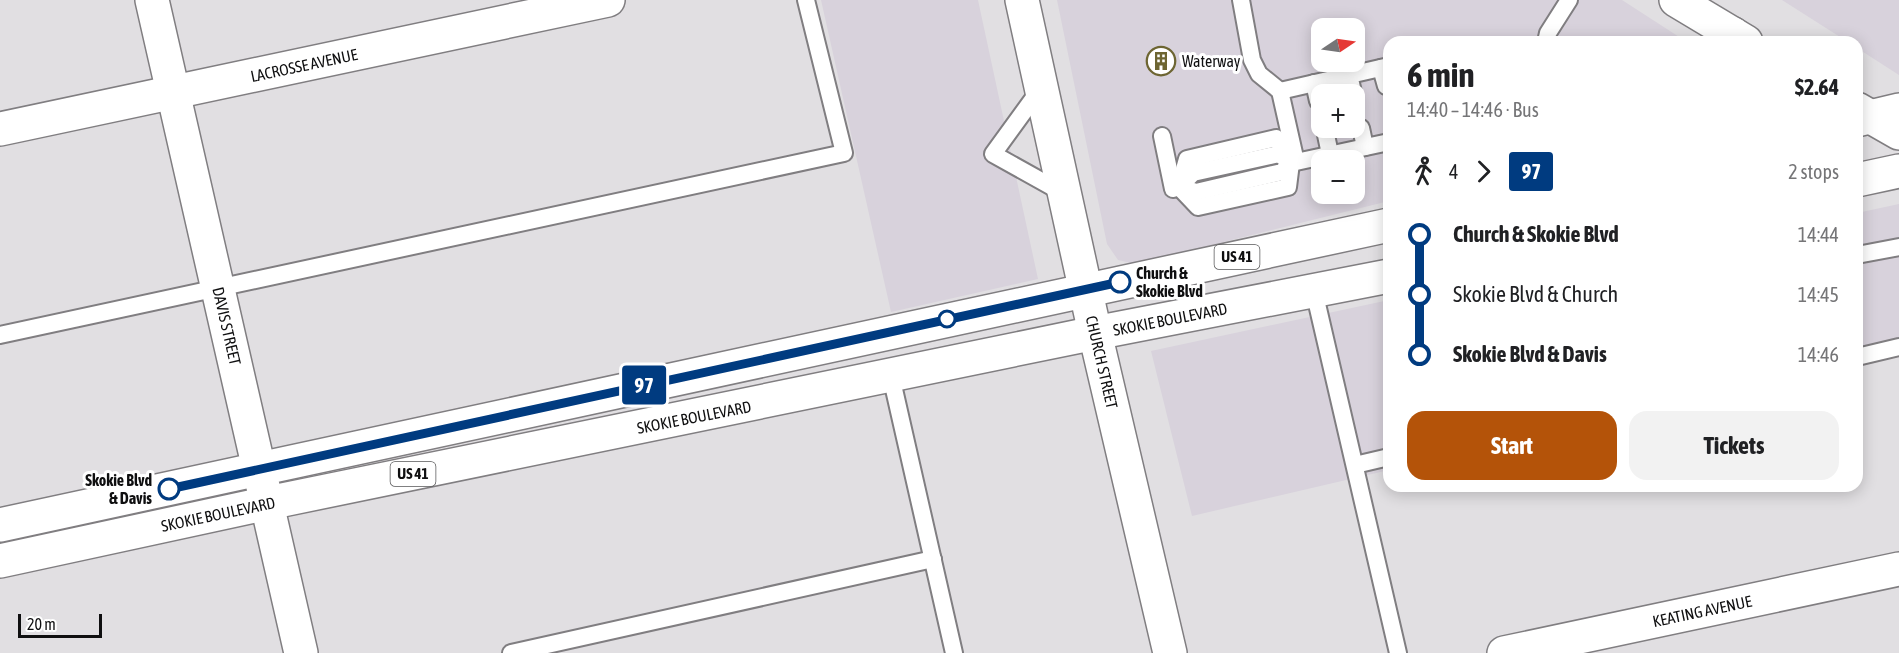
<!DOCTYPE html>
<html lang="en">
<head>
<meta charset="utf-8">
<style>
  :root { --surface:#fff; --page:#f2f2f2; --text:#202124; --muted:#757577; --accent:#b45309 }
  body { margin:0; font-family:"Asap Condensed",sans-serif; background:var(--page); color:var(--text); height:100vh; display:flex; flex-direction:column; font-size:22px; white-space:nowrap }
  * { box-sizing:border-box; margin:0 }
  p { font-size:20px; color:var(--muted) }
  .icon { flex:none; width:33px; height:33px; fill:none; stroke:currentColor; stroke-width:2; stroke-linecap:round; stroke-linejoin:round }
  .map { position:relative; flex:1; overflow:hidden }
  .panel { position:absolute; left:1383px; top:36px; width:480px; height:456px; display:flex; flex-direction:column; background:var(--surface); border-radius:18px; box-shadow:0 3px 15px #0003 }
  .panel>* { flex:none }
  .badge { padding:0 12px; border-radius:4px; font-size:21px; line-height:39px }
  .needle { width:39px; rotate:77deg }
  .controls { position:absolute; left:1311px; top:18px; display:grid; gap:12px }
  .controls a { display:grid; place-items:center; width:54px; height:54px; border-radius:12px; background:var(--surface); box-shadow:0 3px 15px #0003; font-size:30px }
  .scale { position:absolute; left:18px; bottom:15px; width:84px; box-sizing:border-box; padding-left:6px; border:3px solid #0f0f10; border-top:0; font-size:16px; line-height:21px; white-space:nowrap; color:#0f0f10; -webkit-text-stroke:4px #fff; paint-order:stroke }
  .map>.badge { position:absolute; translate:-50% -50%; box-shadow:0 0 0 3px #fff }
  .legs { display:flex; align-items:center; gap:9px; height:66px; padding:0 24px; font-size:20px }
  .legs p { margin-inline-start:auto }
  .overview { display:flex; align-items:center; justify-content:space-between; height:102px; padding:0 24px }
  h1 { font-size:33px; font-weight:700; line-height:45px }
  .cta { display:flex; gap:12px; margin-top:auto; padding:12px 24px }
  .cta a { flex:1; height:69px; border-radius:18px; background:var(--accent); color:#fff; font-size:24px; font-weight:700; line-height:69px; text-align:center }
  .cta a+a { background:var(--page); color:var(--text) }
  ul { padding:0 24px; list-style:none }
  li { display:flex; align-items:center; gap:21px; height:60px; font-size:22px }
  li i { display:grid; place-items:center; width:9px; height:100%; margin:0 8px; background:currentColor }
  li i::after { content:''; width:15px; height:15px; margin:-8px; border:4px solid; border-radius:50%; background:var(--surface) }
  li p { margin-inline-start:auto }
  li:first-child i { background:linear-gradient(#0000 50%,currentColor 0) }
  li:last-child i { background:linear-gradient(currentColor 50%,#0000 0) }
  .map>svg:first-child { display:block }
</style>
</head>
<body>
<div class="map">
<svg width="1899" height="653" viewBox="0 0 1899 653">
  <rect width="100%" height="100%" fill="#e1dfe2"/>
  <g fill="#d8d2dc" fill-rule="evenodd">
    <polygon points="821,0 978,0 1038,279 891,312"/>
    <path d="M 1057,0 L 1622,0 L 1687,42 L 1389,42 L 1389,201 L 1135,264 L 1118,260 L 1107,244 ZM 1322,28 L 1354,28 L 1354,62 L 1322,62 ZM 1322,94 L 1354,94 L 1354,128 L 1322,128 ZM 1322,160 L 1354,160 L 1354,194 L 1322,194 Z"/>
    <polygon points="1782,0 1899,0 1899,75 1857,48 1857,42 1848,42"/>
    <polygon points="1899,204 1899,351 1857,361 1857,213"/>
    <polygon points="1389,300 1389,470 1192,516 1151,351"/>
  </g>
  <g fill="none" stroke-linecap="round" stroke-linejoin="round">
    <g stroke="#807e81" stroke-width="20">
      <g id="lane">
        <polyline points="1241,0 1252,60 1259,74 1280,91"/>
        <polyline points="1546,42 1548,33 1569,0"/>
        <polyline points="1389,66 1280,91 1296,162 1389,142"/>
        <polyline points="1381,68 1386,86"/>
        <polyline points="1349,75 1353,92"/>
        <polyline points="1314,83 1318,101"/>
        <polyline points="1041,88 993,154 1063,193"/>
        <polyline points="1361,128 1365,147"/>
        <polyline points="1326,135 1330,154"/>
        <polyline points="1162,136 1173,189 1179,187 1196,192 1282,172 1291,163 1294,162"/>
        <polygon points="1276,138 1291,163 1288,187 1198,207 1179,187 1187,159"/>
        <polyline points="1180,186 1193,173 1279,154 1290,162"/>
        <polyline points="1857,255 1899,247"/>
        <polyline points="1314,291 1398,653"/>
        <polyline points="0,335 844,153 806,0"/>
        <polyline points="1857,357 1899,347"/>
        <polyline points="891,376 954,653"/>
        <polyline points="1355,465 1389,457"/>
        <polyline points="511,653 933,559"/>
      </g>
    </g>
    <g stroke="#807e81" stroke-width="36">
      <g id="street">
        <polyline points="152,0 301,653"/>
        <polyline points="0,129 608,0"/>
        <polyline points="1504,653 1899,569"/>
      </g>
    </g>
    <g stroke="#807e81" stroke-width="36">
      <g id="secondary">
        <polyline points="1022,0 1095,333 1170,653"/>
        <polyline points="1676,0 1746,42"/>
        <polyline points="1857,109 1899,133"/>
      </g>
    </g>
    <g stroke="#807e81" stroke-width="36">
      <g id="primary">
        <polyline points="1733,34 1733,42"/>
        <polyline points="1857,120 1899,110"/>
        <polyline points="1857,180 1899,171"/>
        <polyline points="0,525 1389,225"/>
        <polyline points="0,561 268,503 1095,333 1389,276"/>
      </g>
    </g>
    <use href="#lane" stroke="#fff" stroke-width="16"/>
    <use href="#street" stroke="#fff" stroke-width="33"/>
    <use href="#secondary" stroke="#fff" stroke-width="33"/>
    <use href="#primary" stroke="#fff" stroke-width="33"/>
  </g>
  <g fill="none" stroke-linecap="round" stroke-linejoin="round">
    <g stroke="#fff" stroke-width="14">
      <polyline id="line-1" points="169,489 1120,282"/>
    </g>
    <use href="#line-1" stroke="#003b80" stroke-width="9"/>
  </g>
  <defs>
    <g id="building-ring" transform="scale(1.5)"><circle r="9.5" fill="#fff" stroke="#6d6532" stroke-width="1.5"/><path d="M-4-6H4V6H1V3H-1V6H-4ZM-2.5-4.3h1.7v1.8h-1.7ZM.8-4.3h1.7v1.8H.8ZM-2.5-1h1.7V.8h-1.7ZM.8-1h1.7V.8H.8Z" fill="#6d6532"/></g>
  </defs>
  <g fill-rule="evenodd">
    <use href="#building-ring" x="1161" y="61"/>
  </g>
  <g fill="#fff" stroke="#003b80" stroke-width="3">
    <circle cx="1120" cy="282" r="10"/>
    <circle cx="947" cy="319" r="8"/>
    <circle cx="169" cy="489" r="10"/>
  </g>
  <g text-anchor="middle" stroke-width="6" stroke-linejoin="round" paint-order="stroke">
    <g fill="#fff" stroke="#575758" stroke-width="1.5">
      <rect x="1214.5" y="245" width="45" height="24" rx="4.5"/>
      <rect x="390.5" y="462" width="45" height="24" rx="4.5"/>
    </g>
    <g font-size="15" font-weight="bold" fill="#0f0f10">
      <text x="1237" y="262">US 41</text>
      <text x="413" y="479">US 41</text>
    </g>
    <g font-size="16" fill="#0f0f10" stroke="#fff" text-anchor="start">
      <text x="1182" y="67">Waterway</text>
    </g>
    <g font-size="16" fill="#0f0f10" stroke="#fff">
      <text transform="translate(304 65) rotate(-12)" y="6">LACROSSE AVENUE</text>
      <text transform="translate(1170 319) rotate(-11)" y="6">SKOKIE BOULEVARD</text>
      <text transform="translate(227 326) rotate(77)" y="6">DAVIS STREET</text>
      <text transform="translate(1102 362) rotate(77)" y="6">CHURCH STREET</text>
      <text transform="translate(694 417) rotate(-11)" y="6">SKOKIE BOULEVARD</text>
      <text transform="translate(218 514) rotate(-12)" y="6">SKOKIE BOULEVARD</text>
      <text transform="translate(1702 611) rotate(-12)" y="6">KEATING AVENUE</text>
    </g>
    <g font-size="16" font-weight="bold" fill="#0f0f10" stroke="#fff" text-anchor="start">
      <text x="1136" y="279">Church &amp;<tspan x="1136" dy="18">Skokie Blvd</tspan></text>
      <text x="152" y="486" text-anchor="end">Skokie Blvd<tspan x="152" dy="18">&amp; Davis</tspan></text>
    </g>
  </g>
</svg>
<div class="controls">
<a><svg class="needle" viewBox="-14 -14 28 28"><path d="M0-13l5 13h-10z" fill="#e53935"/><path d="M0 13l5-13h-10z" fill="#757577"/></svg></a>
<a>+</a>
<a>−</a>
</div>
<div class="scale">20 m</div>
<b class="badge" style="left:644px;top:385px;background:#003b80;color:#fff">97</b>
<section class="panel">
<div class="overview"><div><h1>6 min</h1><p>14:40 – 14:46 · Bus</p></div><b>$2.64</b></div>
<div class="legs"><svg class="icon" aria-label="walk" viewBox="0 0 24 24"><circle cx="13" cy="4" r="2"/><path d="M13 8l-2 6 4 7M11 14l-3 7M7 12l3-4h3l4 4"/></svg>4<svg class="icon" aria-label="forward" viewBox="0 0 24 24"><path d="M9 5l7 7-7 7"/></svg><b class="badge" style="background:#003b80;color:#fff">97</b><p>2 stops</p></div>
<ul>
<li><i style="color:#003b80"></i><b>Church &amp; Skokie Blvd</b><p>14:44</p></li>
<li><i style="color:#003b80"></i><span>Skokie Blvd &amp; Church</span><p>14:45</p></li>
<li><i style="color:#003b80"></i><b>Skokie Blvd &amp; Davis</b><p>14:46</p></li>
</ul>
<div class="cta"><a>Start</a><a>Tickets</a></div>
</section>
</div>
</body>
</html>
